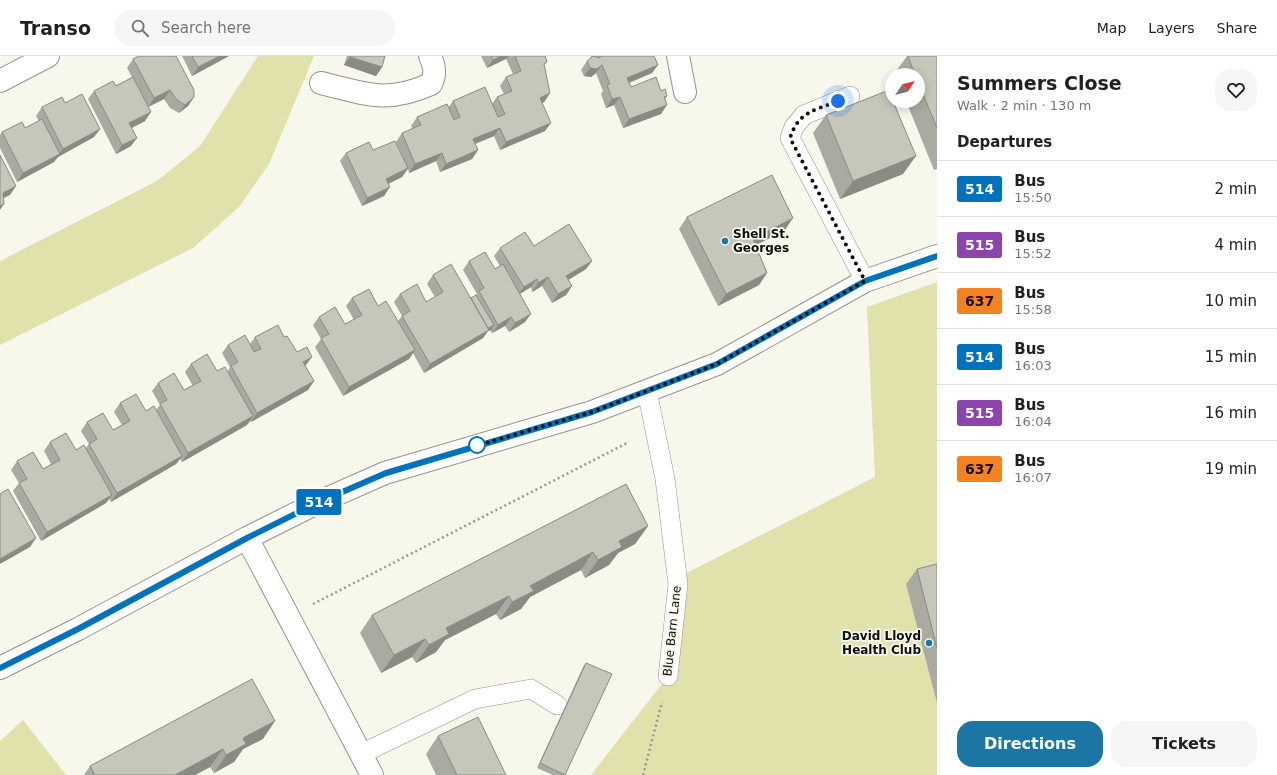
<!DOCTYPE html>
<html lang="en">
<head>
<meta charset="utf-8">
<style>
  :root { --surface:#fff; --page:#f6f6f6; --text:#202124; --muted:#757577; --line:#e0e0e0; --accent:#1b76a4 }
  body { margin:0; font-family:"DejaVu Sans",sans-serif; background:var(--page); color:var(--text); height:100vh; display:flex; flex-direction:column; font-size:15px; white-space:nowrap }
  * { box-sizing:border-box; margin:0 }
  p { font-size:13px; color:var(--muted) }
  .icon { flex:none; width:22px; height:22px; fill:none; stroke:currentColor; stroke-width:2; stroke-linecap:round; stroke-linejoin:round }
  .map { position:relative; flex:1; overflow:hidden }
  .side { display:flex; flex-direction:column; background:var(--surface); width:340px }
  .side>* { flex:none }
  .badge { padding:0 8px; border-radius:3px; font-size:14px; line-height:26px }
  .needle { width:26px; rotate:55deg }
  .buttons { position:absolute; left:885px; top:12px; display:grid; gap:8px }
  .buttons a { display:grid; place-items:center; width:40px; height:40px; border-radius:50%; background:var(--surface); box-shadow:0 2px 10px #0003; font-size:20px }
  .you { position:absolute; width:20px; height:20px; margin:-10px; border:3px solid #fff; border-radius:50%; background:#1a73e8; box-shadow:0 0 0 6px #1a73e833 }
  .map>.badge { position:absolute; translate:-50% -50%; box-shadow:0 0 0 2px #fff }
  h2 { padding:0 20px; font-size:15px; line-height:36px }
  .round { display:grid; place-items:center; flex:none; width:42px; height:42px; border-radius:16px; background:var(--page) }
  .summary { display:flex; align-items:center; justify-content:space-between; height:68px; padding:0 20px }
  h1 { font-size:19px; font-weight:800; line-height:30px }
  .button { display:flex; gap:8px; margin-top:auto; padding:8px 20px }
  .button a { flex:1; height:46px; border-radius:16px; background:var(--accent); color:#fff; font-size:16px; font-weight:800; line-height:46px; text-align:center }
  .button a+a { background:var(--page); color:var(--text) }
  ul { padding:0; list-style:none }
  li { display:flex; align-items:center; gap:12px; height:56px; padding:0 20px; border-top:1px solid var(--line) }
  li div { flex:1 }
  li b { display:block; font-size:15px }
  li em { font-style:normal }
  li .badge { min-width:44px; font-weight:700; text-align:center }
  header { display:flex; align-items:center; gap:24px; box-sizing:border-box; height:56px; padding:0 20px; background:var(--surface); border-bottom:1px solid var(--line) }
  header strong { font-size:19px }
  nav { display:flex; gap:22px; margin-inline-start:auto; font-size:14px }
  .search { width:280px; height:36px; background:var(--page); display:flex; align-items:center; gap:10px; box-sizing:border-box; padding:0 14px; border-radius:16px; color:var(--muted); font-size:15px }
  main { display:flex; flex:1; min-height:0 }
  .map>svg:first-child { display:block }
</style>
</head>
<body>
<header>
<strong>Transo</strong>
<div class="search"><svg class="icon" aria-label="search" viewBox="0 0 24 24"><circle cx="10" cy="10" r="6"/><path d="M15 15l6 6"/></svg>Search here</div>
<nav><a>Map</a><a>Layers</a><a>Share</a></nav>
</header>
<main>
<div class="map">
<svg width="937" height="719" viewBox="0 0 937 719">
  <rect width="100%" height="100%" fill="#f7f7ec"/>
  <g fill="#e1e1ac">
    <polygon points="258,0 314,0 269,108 239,151 193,192 0,289 0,205 157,125 200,90"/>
    <polygon points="937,226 937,719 591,719 668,620 677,522 875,421 867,251"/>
    <polygon points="23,664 66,719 0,719 0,685"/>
  </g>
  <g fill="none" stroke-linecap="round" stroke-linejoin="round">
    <g stroke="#949489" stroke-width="20">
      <g id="service">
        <polyline points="850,40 804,59 794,71 790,82 865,225"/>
        <polyline points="647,335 665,423 678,528 668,620"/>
        <polyline points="361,698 475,643 531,633 557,649"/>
      </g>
    </g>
    <g stroke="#949489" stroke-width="24">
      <g id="minor">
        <polyline points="678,0 685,36"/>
        <polyline points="0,25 48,0"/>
        <path d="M 321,27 C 366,38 386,48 431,28 C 436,18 435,10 430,0"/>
        <polyline points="247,482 372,719"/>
      </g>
    </g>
    <g stroke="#949489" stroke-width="24">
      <polyline id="secondary" points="0,612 78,573 247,482 317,447 385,417 592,356 717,308 865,225 937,200"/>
    </g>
    <g stroke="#989890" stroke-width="2.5" stroke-dasharray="2 3" stroke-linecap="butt">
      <polyline points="313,548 629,386"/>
      <polyline points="643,719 662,646"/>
    </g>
    <use href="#service" stroke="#fff" stroke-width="19"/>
    <use href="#minor" stroke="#fff" stroke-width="22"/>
    <use href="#secondary" stroke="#fff" stroke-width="22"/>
  </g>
  <g fill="#aaaaa1">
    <polygon points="182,0 229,0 192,20"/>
    <polygon points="347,0 385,0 382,11 376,20 344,9"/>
    <polygon points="481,0 545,0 544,11 550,37 544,46 542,47 545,75 500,94 494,80 475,88 478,94 472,103 440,116 436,105 409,117 408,113 402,121 388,128 384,140 362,150 340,105 346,97 373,94 404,103 396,86 402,77 413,73 411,70 417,61 448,52 453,45 492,48 497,41 504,38 500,30 506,21 513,18 506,3 487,12"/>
    <polygon points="591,0 654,0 652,17 629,27 631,31 661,35 667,40 665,44 661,58 623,72 614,49 606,52 601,38 603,35 596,17 591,21 584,20 581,14 587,5 591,2"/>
    <polygon points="907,0 937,0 937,113 934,114 906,45 918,45 918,19 896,19 895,17"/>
    <polygon points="133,3 194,41 188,50 179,57 170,52 164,43 148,51 145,65 132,72 131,90 116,98 88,43 94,35 116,30 132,21 127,12"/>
    <polygon points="65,47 100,73 94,81 58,101 54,106 17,126 0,92 0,79 2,76 25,72 39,65 36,60 42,51"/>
    <polygon points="826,59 903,118 840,143 813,77"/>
    <polygon points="687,161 785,174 756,189 767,217 759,229 718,250 679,173"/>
    <polygon points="534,190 592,205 586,213 568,224 572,230 566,239 552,247 542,230 532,236 531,231 520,238 525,266 509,276 505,270 492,277 490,274 488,275 483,282 424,317 413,297 409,303 343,340 315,291 321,283 313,269 319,261 345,268 354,264 346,250 352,242 378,250 398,265 402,260 394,246 400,238 426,246 435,241 427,228 433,219 471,242 477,238 463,214 469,205 495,213 500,210 494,200 500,192"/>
    <polygon points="255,281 284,281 306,309 305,310 314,325 308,334 251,366 250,365 247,369 182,406 180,403 176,408 111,446 109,443 106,447 41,485 13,435 19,427 11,414 17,405 43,413 51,408 44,395 50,386 76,394 86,392 89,388 81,375 87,366 113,374 122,369 114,356 120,347 146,355 156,354 160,349 152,335 158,327 184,334 193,330 185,316 191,308 217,315 228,315 230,311 222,297 228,289 250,288"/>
    <polygon points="648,470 635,488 618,497 609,509 585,522 581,514 530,541 521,553 500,564 496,558 445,584 436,596 416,607 412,601 381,617 360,577 372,559"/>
    <polygon points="937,508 937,647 906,528 917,513"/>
    <polygon points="586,607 566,719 553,719 537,712 583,611"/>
    <polygon points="438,680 506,719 436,719 426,698"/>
    <polygon points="263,683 243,693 234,706 214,717 210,711 195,719 84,719 90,710"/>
  </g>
  <g fill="#8b8b83">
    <polygon points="220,0 229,0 192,20 198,11"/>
    <polygon points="501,0 509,0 506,3 487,12 493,4"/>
    <polygon points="350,1 382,11 376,20 344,9"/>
    <polygon points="602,9 596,17 591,21 584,20 590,12"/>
    <polygon points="658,9 652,17 621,30 627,22"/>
    <polygon points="170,34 164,43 148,51 154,42"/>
    <polygon points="550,37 544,46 534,51 540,42"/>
    <polygon points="194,41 188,50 179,57 185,49"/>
    <polygon points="620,41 614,49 606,52 612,43"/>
    <polygon points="667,49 661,58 623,72 629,63"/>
    <polygon points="151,56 145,65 123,76 129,67"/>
    <polygon points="551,67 545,75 500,94 506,86"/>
    <polygon points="500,72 494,80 467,91 473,83"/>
    <polygon points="100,73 94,81 58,101 54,106 17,126 23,117 59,98 63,93"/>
    <polygon points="137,82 131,90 116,98 122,89"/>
    <polygon points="478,94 472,103 440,116 446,108"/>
    <polygon points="442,97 436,105 409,117 415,108"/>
    <polygon points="916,100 903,118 840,143 853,125"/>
    <polygon points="408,112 402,121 380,132 386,123"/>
    <polygon points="16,130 10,139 0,144 3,137"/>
    <polygon points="390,131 384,140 362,150 367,142"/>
    <polygon points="4,148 0,154 0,150"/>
    <polygon points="793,162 785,174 745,195 753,183"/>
    <polygon points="592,205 586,213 560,229 566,220"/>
    <polygon points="767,217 759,229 718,250 726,238"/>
    <polygon points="548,221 542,230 532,236 538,227"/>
    <polygon points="537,223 531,231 518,239 524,231"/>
    <polygon points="572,230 566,239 552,247 558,238"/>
    <polygon points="531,258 525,266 509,276 515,267"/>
    <polygon points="511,261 505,270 492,277 498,269"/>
    <polygon points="494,269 491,274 488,275 483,282 424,317 430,308"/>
    <polygon points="415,294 409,303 343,340 349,331"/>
    <polygon points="312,301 306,309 297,314 303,306"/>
    <polygon points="314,325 308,334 251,366 257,357"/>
    <polygon points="253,360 247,369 182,406 188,397"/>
    <polygon points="182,400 176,408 111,446 117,437"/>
    <polygon points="112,439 106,447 41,485 47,476"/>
    <polygon points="648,470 635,488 618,497 609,509 585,522 598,504 619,485"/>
    <polygon points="36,482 30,491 0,508 0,503"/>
    <polygon points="593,496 581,514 530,541 521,553 500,564 512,546 530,530"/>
    <polygon points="509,540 496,558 445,584 436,596 416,607 429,589 446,572"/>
    <polygon points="425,583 412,601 381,617 394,599"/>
    <polygon points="275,665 263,683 243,693 234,706 214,717 226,699 243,682"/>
    <polygon points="223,693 210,711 195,719 175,719"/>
  </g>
  <g fill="#c6c6bb" stroke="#8b8b83">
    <polygon points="139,0 176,0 194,34 194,41 185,49 176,43 170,34 154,42 133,3"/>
    <polygon points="192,0 220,0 198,11"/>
    <polygon points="350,0 385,0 382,11 350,1"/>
    <polygon points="491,0 501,0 493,4"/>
    <polygon points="515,0 545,0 547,6 544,8 550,37 540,42 551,67 506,86 500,72 473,83 478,94 446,108 442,97 415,108 402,77 421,69 417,61 447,48 454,64 460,61 453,45 485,31 498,61 505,58 497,41 512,35 506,21 521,15"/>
    <polygon points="593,0 600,2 600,0 654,0 658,9 627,22 631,31 656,21 661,35 665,33 667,40 664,41 667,49 629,63 620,41 612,43 607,29 610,28 602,9 597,13 590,12 587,5"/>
    <polygon points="908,0 937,0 937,72 918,26 918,19 915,19"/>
    <polygon points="133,21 151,56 129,67 137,82 122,89 94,35 113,25 116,30"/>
    <polygon points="889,34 892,42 892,45 893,45 916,100 853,125 826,59"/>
    <polygon points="82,38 100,73 63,93 42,51 62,41 65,47"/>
    <polygon points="42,63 60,98 23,117 2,76 22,66 25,72"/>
    <polygon points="395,85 408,112 386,123 390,131 367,142 346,97 369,86 373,94"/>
    <polygon points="0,99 16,130 3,137 4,148 0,150"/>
    <polygon points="772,119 793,162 753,183 767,217 726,238 687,161"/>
    <polygon points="569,168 592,205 566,220 572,230 558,238 548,221 538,227 537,223 524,231 500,192 525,176 534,190"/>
    <polygon points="485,196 495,213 503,208 531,258 515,267 511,261 498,269 479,235 484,232 469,205"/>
    <polygon points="451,208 489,274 430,308 402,260 410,255 400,238 417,228 426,246 443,236 433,219"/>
    <polygon points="369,233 378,250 386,245 415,294 349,331 321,282 329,278 319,261 335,251 345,268 362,259 352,242"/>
    <polygon points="476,239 494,269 488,272 471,242"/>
    <polygon points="278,269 284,281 287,280 297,296 307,291 312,301 303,306 314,325 257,357 231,310 238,306 228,289 245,279 254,296 261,293 255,281"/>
    <polygon points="207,298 217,315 225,311 253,360 188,397 160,348 167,344 158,327 174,317 184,334 201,325 191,308"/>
    <polygon points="136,338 146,355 154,350 182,400 117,437 89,388 97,383 87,366 103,357 113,374 130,365 120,347"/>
    <polygon points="66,377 76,394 84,389 112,439 47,476 19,427 27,423 17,405 33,396 43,413 60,404 50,386"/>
    <polygon points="626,428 648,470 619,485 622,491 598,504 593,496 530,530 534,535 512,546 509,540 446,572 449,578 429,589 425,583 394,599 372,559"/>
    <polygon points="8,433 36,482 0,503 0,438"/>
    <polygon points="937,508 937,592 917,513"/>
    <polygon points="586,607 612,618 565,719 540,707"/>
    <polygon points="252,623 275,665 243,682 246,688 226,699 223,693 175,719 95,719 90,710"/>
    <polygon points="478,661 506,719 457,719 438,680"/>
  </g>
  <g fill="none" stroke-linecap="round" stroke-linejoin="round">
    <g stroke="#fff" stroke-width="9">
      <polyline id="line" points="0,612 78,573 247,482 317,447 386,417 592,356 717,308 865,225 937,200"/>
    </g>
    <use href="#line" stroke="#0072bc" stroke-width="6"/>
    <path stroke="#0c0c08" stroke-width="4" stroke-dasharray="0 7.2" d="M 477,389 L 472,391 L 592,356 L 717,308 L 865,225 L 790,82 C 799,55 814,55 838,45"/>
  </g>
  <g fill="#1b76a4" stroke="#f7f7ec" stroke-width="1.5">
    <circle cx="725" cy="185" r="4"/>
    <circle cx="929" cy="587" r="4"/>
  </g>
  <circle fill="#fff" stroke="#0072bc" stroke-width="2" cx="477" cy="389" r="8"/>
  <g text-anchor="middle" stroke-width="3.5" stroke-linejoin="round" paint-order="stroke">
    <g font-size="12" font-weight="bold" fill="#0c0c08" stroke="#f7f7ec" text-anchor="start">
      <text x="733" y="182">Shell St.<tspan x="733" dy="14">Georges</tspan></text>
      <text x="921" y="584" text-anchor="end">David Lloyd<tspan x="921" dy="14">Health Club</tspan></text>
    </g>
    <g font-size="12" fill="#0c0c08" stroke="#f7f7ec">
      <text transform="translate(672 575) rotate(-84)" y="4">Blue Barn Lane</text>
    </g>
  </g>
</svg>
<div class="buttons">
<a><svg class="needle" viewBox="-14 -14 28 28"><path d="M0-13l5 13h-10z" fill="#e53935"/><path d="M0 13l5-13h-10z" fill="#757577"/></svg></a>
</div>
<div class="you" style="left:838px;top:45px"></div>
<b class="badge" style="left:319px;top:446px;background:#0072bc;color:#fff">514</b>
</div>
<section class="side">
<div class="summary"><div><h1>Summers Close</h1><p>Walk · 2 min · 130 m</p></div><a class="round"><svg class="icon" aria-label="heart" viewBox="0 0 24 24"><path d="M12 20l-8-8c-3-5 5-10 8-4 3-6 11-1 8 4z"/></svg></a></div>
<h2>Departures</h2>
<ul>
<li><span class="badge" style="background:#0072bc;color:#fff">514</span><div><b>Bus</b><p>15:50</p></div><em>2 min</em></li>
<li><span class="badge" style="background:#8e44ad;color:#fff">515</span><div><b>Bus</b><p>15:52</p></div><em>4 min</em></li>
<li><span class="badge" style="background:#f58220;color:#111">637</span><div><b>Bus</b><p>15:58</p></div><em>10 min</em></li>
<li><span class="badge" style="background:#0072bc;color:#fff">514</span><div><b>Bus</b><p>16:03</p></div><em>15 min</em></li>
<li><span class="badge" style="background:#8e44ad;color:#fff">515</span><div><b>Bus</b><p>16:04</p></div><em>16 min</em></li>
<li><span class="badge" style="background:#f58220;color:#111">637</span><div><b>Bus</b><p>16:07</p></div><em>19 min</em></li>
</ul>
<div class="button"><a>Directions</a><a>Tickets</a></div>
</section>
</main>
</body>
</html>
